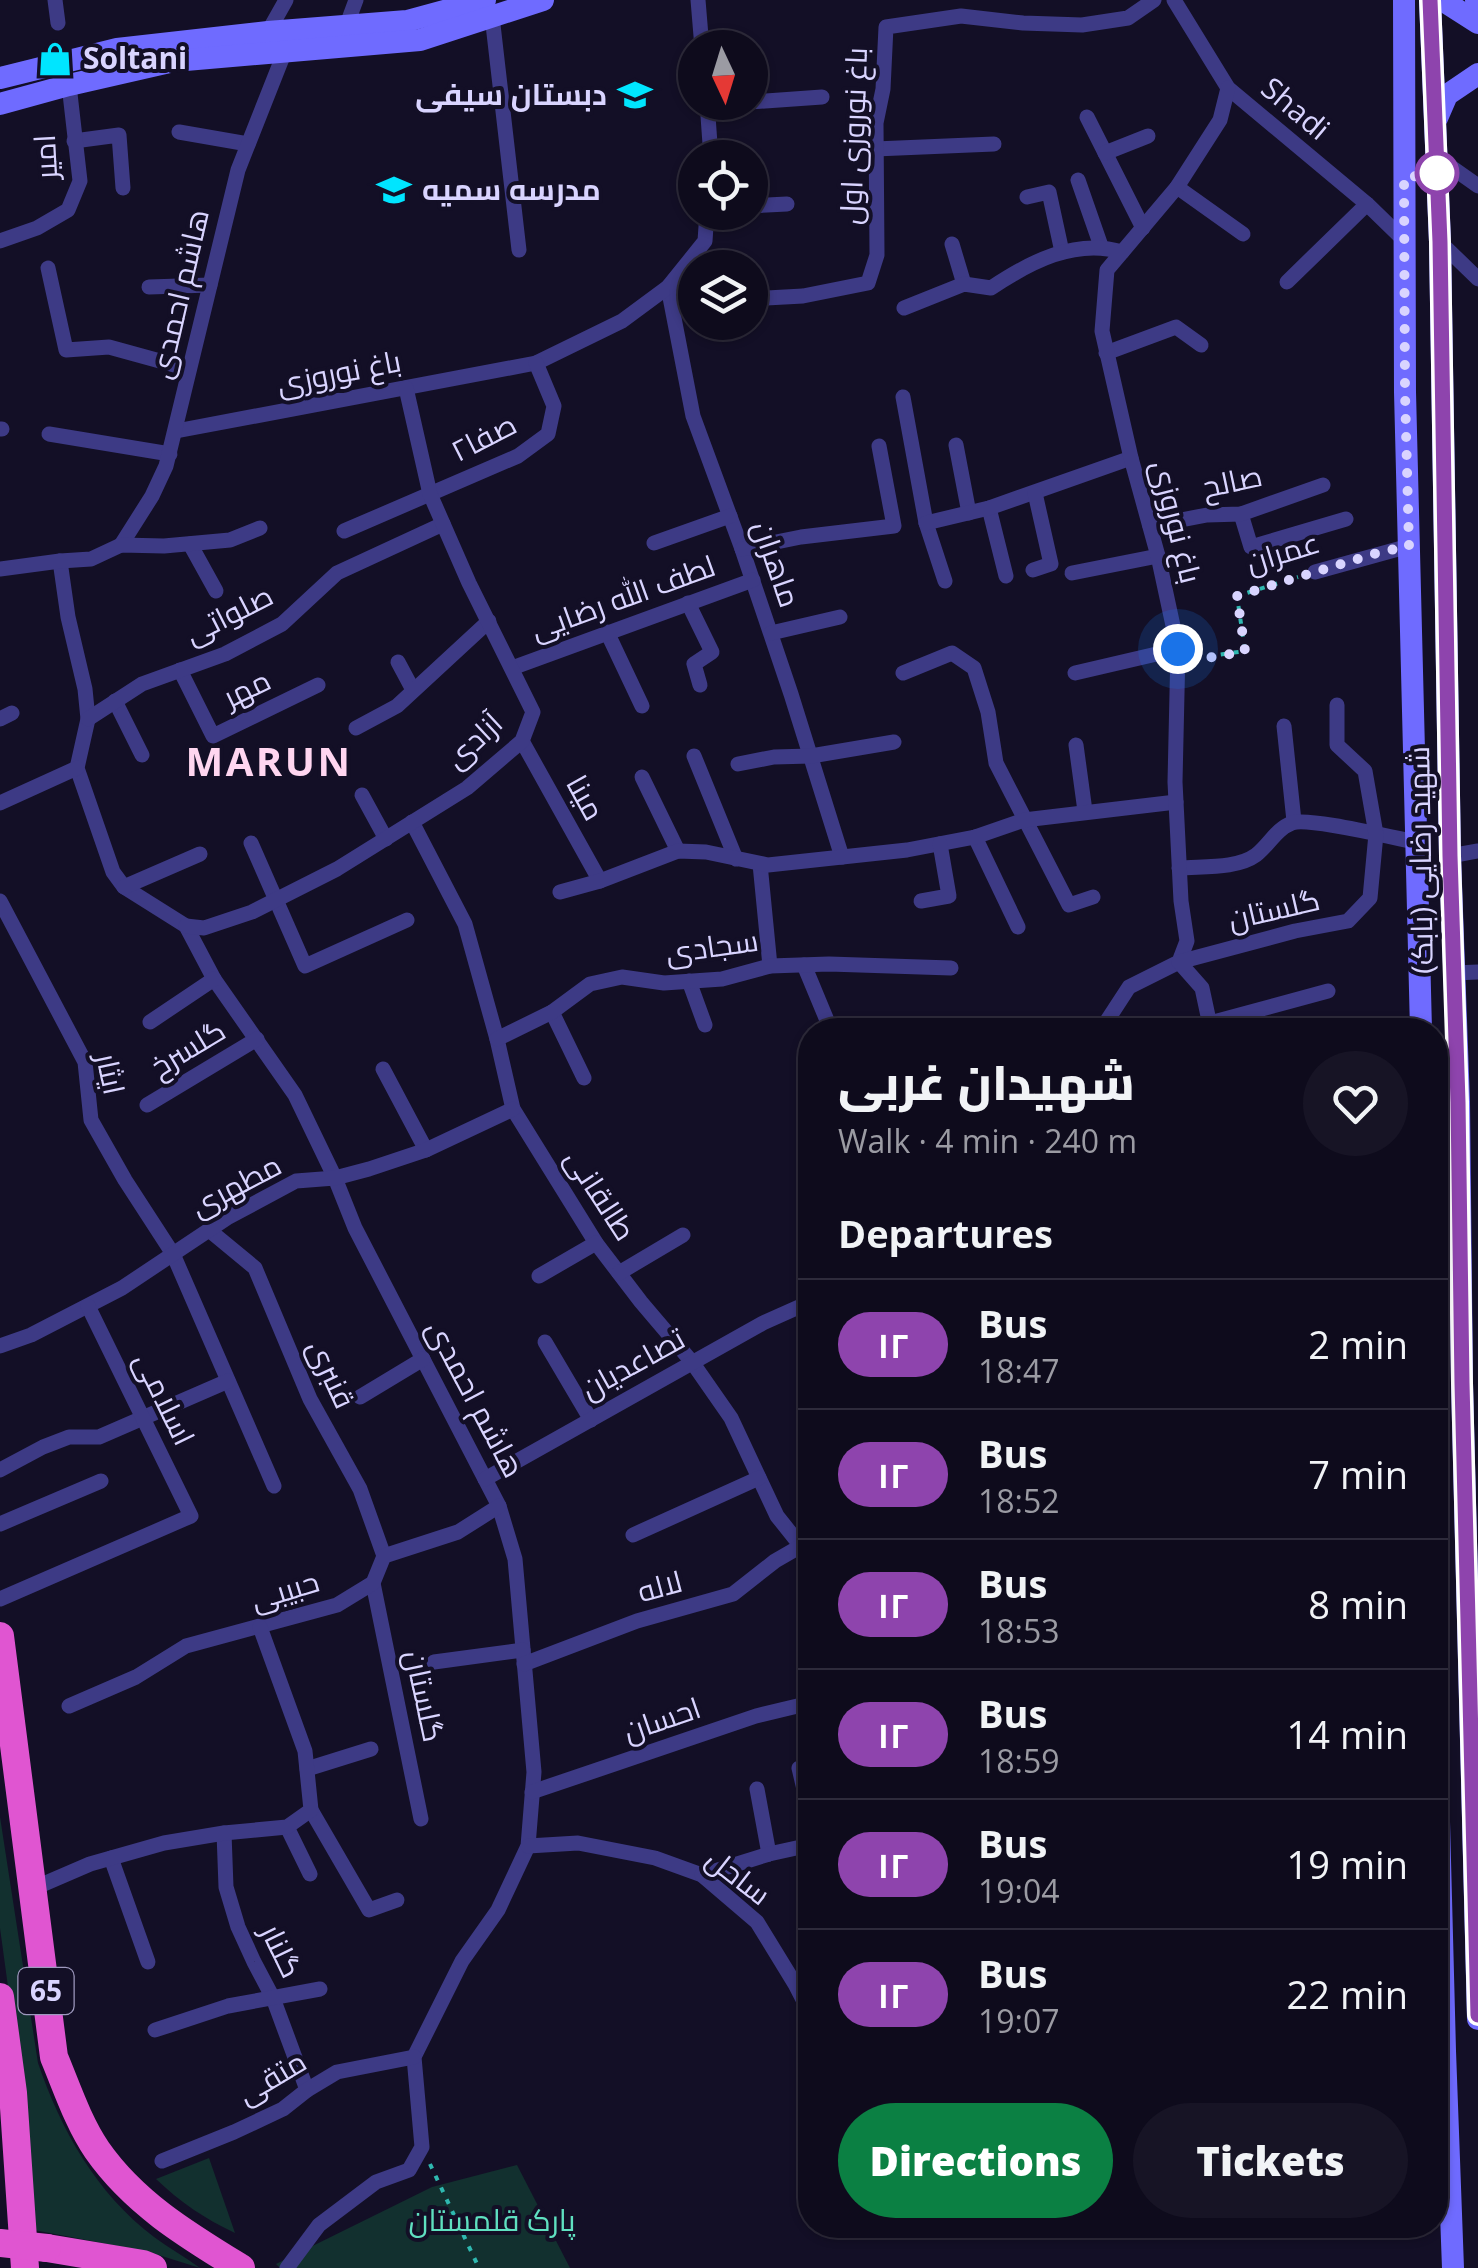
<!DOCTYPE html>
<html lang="en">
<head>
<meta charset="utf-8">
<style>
  :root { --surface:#0e0b1c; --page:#171425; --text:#f1f3f6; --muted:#9b9ba3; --line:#2e2b3b; --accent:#0b8043 }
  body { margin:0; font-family:"Open Sans",Cairo,sans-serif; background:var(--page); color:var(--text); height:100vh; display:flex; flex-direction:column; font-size:38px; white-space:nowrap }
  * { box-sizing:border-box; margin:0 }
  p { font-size:32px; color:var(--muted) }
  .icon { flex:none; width:55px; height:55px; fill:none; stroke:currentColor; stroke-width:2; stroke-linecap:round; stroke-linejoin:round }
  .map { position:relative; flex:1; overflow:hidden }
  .panel { position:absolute; left:798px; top:1018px; width:650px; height:1220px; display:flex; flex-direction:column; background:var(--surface); border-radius:40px; box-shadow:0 2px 8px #0004,0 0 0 2px var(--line) }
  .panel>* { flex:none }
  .badge { padding:0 20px; border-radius:32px; font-size:35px; line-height:65px }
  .needle { width:65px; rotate:176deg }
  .buttons { position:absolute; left:678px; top:30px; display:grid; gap:20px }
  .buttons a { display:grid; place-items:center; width:90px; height:90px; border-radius:50%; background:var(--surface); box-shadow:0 2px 8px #0004,0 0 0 2px var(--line); font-size:50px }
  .you { position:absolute; width:50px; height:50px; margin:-25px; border:8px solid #fff; border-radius:50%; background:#1a73e8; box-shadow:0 0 0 15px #1a73e833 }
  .map>.badge { position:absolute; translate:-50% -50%; box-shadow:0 0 0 5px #fff }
  h2 { padding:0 40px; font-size:38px; line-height:90px }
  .round { display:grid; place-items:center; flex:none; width:105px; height:105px; border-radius:52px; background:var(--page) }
  .head { display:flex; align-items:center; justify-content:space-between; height:170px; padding:0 40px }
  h1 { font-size:48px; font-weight:800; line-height:75px }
  .button { display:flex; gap:20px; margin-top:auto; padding:20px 40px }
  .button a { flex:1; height:115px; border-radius:60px; background:var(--accent); color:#fff; font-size:40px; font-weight:800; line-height:115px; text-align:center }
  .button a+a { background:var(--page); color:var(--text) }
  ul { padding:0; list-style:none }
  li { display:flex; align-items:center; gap:30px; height:130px; padding:0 40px; border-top:2px solid var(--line) }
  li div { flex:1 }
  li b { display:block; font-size:38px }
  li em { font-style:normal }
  li .badge { min-width:110px; font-weight:700; text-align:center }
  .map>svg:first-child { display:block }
</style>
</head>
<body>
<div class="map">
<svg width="1478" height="2268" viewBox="0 0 1478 2268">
  <rect width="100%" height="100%" fill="#130f26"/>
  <g fill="#12302f">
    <path d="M 0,1817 L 38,2063 C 61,2130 96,2193 154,2237 C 169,2248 185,2257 200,2268 L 149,2252 L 34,2230 L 23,2097 L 0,1928 Z"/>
    <path d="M 209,2158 L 235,2233 C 205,2219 180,2202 156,2179 Z"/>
    <polygon points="517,2165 570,2268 280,2268 276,2264 432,2187"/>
  </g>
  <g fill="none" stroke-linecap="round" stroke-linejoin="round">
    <g stroke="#2fb8b0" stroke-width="4" stroke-dasharray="5 8" stroke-linecap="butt">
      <polyline points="1195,658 1245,651 1237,596 1298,577"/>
      <polyline points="430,2164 479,2268"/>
    </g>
    <g stroke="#3d3a85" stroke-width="15">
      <polyline points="55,0 58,23"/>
      <polyline points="698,0 702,48"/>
      <polyline points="1174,0 1228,88 1367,204 1404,240"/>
      <polyline points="492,16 519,250"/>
      <polyline points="346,27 356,0"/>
      <polyline points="268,32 286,0"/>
      <polyline points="707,102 711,158"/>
      <polyline points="750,102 822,97"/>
      <polyline points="707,105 737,102"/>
      <polyline points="1087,117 1143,228"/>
      <polyline points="179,132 248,144"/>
      <polyline points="74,141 119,135 123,188"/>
      <polyline points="875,149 994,144"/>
      <polyline points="1105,153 1148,136"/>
      <polyline points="1437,157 1478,186"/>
      <polyline points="1078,180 1101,246"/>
      <polyline points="1177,187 1243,234"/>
      <polyline points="1027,197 1049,192 1062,252"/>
      <polyline points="750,206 787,204"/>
      <polyline points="0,241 37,228 68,210 80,181 69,85"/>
      <polyline points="1440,242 1478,279"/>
      <polyline points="952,244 964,284"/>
      <polyline points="48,268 66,350 109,347 189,369"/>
      <polyline points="1287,282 1367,204"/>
      <polyline points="149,287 210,285"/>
      <polyline points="695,292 668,287 693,416 742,549 791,694 842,857"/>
      <polyline points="750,299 803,296 868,283 877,255 876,123 883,89 886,27 961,16 1023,23 1082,25 1128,18 1154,0"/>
      <path d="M 904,308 L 964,284 L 991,288 C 1030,262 1075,238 1122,252"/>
      <polyline points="1106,353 1176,327 1201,345"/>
      <polyline points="903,397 926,523 945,581"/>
      <polyline points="0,429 2,429"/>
      <polyline points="176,431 536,363 622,321 668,287 705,241 707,212"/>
      <polyline points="49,434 170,454"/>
      <polyline points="956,445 969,513"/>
      <polyline points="989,508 1006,576"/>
      <polyline points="1241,514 1251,547 1346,519"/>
      <polyline points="926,523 989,508 1131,458"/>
      <polyline points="1150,526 1207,515 1241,514 1323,485"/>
      <polyline points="344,531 518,456 548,434 554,406 536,363"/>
      <polyline points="654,543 730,516"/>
      <polyline points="190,544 216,591"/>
      <polyline points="121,545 152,496 166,466 238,170 285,51"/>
      <polyline points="742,549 801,537 894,526 879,446"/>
      <polyline points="60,561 68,617 85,689 88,719 77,768 113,872 124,887 186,926 214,979 295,1095 335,1178 355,1228 499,1506 515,1559 534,1772 528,1846 498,1910 462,1961 414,2057 422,2147 409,2170 376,2182 319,2225 287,2268"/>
      <polyline points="0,569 60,561 91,559 121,545 164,546 230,540 260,528"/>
      <polyline points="1033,570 1051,564 1035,493"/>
      <polyline points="1315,572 1409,546"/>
      <polyline points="1072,573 1158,556"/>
      <polyline points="688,603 712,652 694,664 700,685"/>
      <polyline points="607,632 642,706"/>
      <polyline points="771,633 840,617"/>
      <polyline points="398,662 413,690"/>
      <polyline points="512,668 753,580"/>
      <polyline points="180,670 213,736 318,685"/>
      <polyline points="903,673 952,653 974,668 988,712 996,763 1069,905 1093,897"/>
      <polyline points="1075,673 1178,649"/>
      <polyline points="115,701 142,755"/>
      <polyline points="0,719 12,713"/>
      <polyline points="88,719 142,684 225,654 282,624 337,573 443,524"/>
      <polyline points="1284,726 1294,821"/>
      <polyline points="356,728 397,706 489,621"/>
      <polyline points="522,741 600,881"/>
      <polyline points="1076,745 1085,811"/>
      <polyline points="694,756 736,859"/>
      <polyline points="738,764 774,757 811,756 894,742"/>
      <polyline points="642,777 678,851"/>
      <polyline points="362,795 386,839"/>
      <polyline points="0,803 77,768"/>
      <polyline points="412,822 465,924 497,1039 513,1109 596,1243 641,1302 692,1362 731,1418 777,1516 801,1546 810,1563"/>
      <polyline points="975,837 1018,927"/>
      <polyline points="251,843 305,966 407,920"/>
      <polyline points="1450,856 1478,851"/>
      <polyline points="760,864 770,966"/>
      <path d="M 1179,868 C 1203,866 1237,869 1256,855 C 1269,845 1276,829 1292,823 C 1309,817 1393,838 1416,842"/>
      <polyline points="124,887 200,854"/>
      <polyline points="560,892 600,881 678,851 706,852 768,865 907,850 975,837 1024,820 1176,802"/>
      <polyline points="0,901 85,1062 91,1120 125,1180 173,1254 274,1486"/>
      <polyline points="921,901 949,896 940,844"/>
      <polyline points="186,926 204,928 252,912 337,869 467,788 522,741 533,712 469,583 430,494 406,388"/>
      <polyline points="804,965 831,1030"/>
      <polyline points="1454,973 1478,972"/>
      <polyline points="689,981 705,1025"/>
      <polyline points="552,1012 584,1078"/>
      <polyline points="150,1022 214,979"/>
      <polyline points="1210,1023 1328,991"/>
      <polyline points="1101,1030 1129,987 1179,962 1187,941 1181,901 1175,782 1178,649 1158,556 1131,458 1102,331 1107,270 1177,187 1220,120 1228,88"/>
      <polyline points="1211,1030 1202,988 1179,962 1295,931 1348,921 1370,898 1376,834 1365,771 1337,745 1337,705"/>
      <polyline points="497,1039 552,1012 590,984 622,977 664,983 722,979 770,966 829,964 951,968"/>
      <polyline points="383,1069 426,1150"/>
      <polyline points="147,1105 257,1039"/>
      <polyline points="209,1230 255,1268 310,1399 360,1489 384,1556"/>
      <polyline points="619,1273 683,1235"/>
      <polyline points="539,1276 596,1243"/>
      <polyline points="545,1342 591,1420"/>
      <polyline points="0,1346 31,1335 122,1288 227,1218 296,1181 335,1178 369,1169 426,1150 513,1109"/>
      <polyline points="360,1397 423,1359"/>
      <polyline points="0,1470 43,1447 69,1437 99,1437 228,1381"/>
      <polyline points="485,1479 763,1323 810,1302"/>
      <polyline points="0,1524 101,1481"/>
      <polyline points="633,1535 759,1478"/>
      <polyline points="373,1583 421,1819"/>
      <polyline points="0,1599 191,1516 88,1306"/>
      <polyline points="434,1662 523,1650"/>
      <polyline points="524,1664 637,1621 733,1594 775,1561 801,1546"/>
      <polyline points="69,1706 136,1677 186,1646 337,1605 373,1583 384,1556 458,1532 499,1506"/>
      <polyline points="799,1768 810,1815"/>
      <polyline points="307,1769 371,1749"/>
      <polyline points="757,1789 769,1854"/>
      <polyline points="532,1792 756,1716 810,1703"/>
      <polyline points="311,1810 369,1910 397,1900"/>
      <polyline points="287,1827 310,1874"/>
      <polyline points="224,1833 226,1887 238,1927 254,1962 273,1998 307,2090"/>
      <polyline points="528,1846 578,1843 655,1858 702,1875 757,1922 795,1984 810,2013"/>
      <polyline points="111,1858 148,1962"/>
      <polyline points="702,1875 769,1854 810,1845"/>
      <polyline points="32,1889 90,1864 164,1843 224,1833 287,1827 311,1810 305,1751 260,1627"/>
      <polyline points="155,2030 228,2006 320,1989"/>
      <polyline points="162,2161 234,2132 283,2109 307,2090 337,2072 414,2057"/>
    </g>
    <g stroke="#6f6bff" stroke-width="22">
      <polyline points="1404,0 1405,392 1421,1030"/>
      <polyline points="1430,0 1440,242 1450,856 1459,1102 1462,1383 1478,2019"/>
      <polyline points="1442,0 1478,23"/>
      <polyline points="1476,0 1478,1"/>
      <polyline points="0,78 117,49 268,32 407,21 485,0"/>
      <polyline points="0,104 69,85 174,61 420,40 543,0"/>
      <polyline points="1437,118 1447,95 1478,74"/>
      <polyline points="1435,1669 1445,2051 1453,2268"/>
    </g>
    <g stroke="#e055d1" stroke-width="28">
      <path d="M 0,1636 L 54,2057 C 67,2088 78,2122 97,2150 C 134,2203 187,2235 241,2268"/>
      <polyline points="0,1997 13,2093 25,2268"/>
      <polyline points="47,2248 143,2264 153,2268"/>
    </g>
    <polyline stroke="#e055d1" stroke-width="28" points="0,2243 47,2248"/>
  </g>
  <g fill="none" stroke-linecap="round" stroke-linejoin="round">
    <g stroke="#fff" stroke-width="22">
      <polyline id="line" points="1430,0 1440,242 1450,856 1458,1102 1462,1383 1478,2015"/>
    </g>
    <use href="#line" stroke="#8e44ad" stroke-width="15"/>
    <polyline stroke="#d9d4ff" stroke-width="10" stroke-dasharray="0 18" points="1178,649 1193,658 1216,657 1245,651 1237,596 1377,553 1409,546 1405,392 1404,178 1437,173"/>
  </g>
  <defs>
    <g id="shop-bare" transform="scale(2.7)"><path d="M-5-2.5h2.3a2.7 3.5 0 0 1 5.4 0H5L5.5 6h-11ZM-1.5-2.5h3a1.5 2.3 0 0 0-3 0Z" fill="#00e5ff" stroke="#130f26" stroke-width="2.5" paint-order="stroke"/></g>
    <g id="school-bare" transform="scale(2.7)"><path d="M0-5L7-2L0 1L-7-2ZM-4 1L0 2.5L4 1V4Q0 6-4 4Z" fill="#00e5ff" stroke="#130f26" stroke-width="2.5" paint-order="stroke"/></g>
  </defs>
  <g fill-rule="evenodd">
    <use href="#shop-bare" x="55" y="59"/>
    <use href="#school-bare" x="635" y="95"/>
    <use href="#school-bare" x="394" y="190"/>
  </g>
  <circle fill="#fff" stroke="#8e44ad" stroke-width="5" cx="1437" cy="173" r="20"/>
  <g text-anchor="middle" stroke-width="8" stroke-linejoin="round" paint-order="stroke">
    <rect fill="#130f26" stroke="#9e99be" stroke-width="2.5" x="18.5" y="1968" width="55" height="46" rx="8"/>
    <g font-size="28" font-weight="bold" fill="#d9d4ff">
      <text x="46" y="2001">65</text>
    </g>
    <g font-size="30" font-weight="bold" fill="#d9d4ff" stroke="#130f26" text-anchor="start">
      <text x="83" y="69">Soltani</text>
      <text x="607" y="105" text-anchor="end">دبستان سیفی</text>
      <text x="422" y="200">مدرسه سمیه</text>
    </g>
    <g font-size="30" fill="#d9d4ff" stroke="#130f26">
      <text transform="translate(1295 109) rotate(40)" y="10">Shadi</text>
      <text transform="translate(854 136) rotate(-88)" y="10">باغ نوروزی اول</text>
      <text transform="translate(46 157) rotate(-93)" y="10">امیر</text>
      <text transform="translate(180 294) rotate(-77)" y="10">هاشم احمدی</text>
      <text transform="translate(339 373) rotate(-11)" y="10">باغ نوروزی</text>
      <text transform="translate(484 438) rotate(-27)" y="10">صفا۲</text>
      <text transform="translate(1232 482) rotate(-12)" y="10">صالح</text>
      <text transform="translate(1176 522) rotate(76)" y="10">باغ نوروزی</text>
      <text transform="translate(1283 553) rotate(-17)" y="10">عمران</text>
      <text transform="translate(776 564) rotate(71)" y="10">ماهران</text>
      <text transform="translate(623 598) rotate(-20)" y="10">لطف الله رضایی</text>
      <text transform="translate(229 615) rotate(-27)" y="10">صلواتی</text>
      <text transform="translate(247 689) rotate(-26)" y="10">مهر</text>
      <text transform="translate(474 741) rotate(-43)" y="10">آزادی</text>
      <text transform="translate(585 798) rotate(61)" y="10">مینا</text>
      <text transform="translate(1421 860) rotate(-91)" y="10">شهید رضایی (بابک)</text>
      <text transform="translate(1274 910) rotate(-13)" y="10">گلستان</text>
      <text transform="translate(712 947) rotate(-8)" y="10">سجادی</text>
      <text transform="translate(188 1049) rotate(-31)" y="10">گلسرخ</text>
      <text transform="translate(110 1074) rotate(78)" y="10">ایثار</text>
      <text transform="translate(236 1186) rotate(-28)" y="10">مطهری</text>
      <text transform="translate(600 1195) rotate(57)" y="10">طالقانی</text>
      <text transform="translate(633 1364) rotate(-29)" y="10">تصاعدیان</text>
      <text transform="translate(331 1374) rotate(65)" y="10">قنبری</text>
      <text transform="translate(164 1399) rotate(64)" y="10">اسلامی</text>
      <text transform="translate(475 1399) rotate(62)" y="10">هاشم احمدی</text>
      <text transform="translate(660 1587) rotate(-15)" y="10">لاله</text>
      <text transform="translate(285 1591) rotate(-17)" y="10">حبیبی</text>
      <text transform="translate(424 1696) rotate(78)" y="10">گلستان</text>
      <text transform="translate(662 1720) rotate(-19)" y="10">احسان</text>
      <text transform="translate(738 1877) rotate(38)" y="10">ساحل</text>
      <text transform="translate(281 1951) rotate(64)" y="10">گلنار</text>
      <text transform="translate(272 2078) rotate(-31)" y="10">متقی</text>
    </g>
    <g font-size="30" fill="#5fe0c0" stroke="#130f26">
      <text x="492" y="2231">پارک قلمستان</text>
    </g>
    <g font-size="40" font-weight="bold" letter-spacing="2.5" fill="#ffd6f0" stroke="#130f26">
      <text x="269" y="776">MARUN</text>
    </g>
  </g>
</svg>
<div class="buttons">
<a><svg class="needle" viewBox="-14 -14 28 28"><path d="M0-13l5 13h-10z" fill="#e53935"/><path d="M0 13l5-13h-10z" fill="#9b9ba3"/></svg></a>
<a><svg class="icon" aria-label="locate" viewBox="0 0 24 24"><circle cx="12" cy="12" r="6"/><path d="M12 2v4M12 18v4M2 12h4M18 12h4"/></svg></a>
<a><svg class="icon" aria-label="layers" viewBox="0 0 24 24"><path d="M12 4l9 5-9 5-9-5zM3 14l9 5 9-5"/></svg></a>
</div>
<div class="you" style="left:1178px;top:649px"></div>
<section class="panel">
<div class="head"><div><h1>شهیدان غربی</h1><p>Walk · 4 min · 240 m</p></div><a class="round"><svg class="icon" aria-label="heart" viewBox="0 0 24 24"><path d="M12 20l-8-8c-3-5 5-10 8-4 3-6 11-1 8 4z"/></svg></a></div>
<h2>Departures</h2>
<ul>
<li><span class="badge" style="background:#8e44ad;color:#fff">۱۲</span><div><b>Bus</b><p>18:47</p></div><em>2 min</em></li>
<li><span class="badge" style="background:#8e44ad;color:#fff">۱۲</span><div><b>Bus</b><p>18:52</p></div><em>7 min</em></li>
<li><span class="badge" style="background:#8e44ad;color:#fff">۱۲</span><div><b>Bus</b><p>18:53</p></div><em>8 min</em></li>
<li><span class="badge" style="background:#8e44ad;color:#fff">۱۲</span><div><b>Bus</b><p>18:59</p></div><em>14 min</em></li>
<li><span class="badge" style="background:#8e44ad;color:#fff">۱۲</span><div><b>Bus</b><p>19:04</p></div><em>19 min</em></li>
<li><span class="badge" style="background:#8e44ad;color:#fff">۱۲</span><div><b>Bus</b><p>19:07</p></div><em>22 min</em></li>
</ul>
<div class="button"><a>Directions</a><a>Tickets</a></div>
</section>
</div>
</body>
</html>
